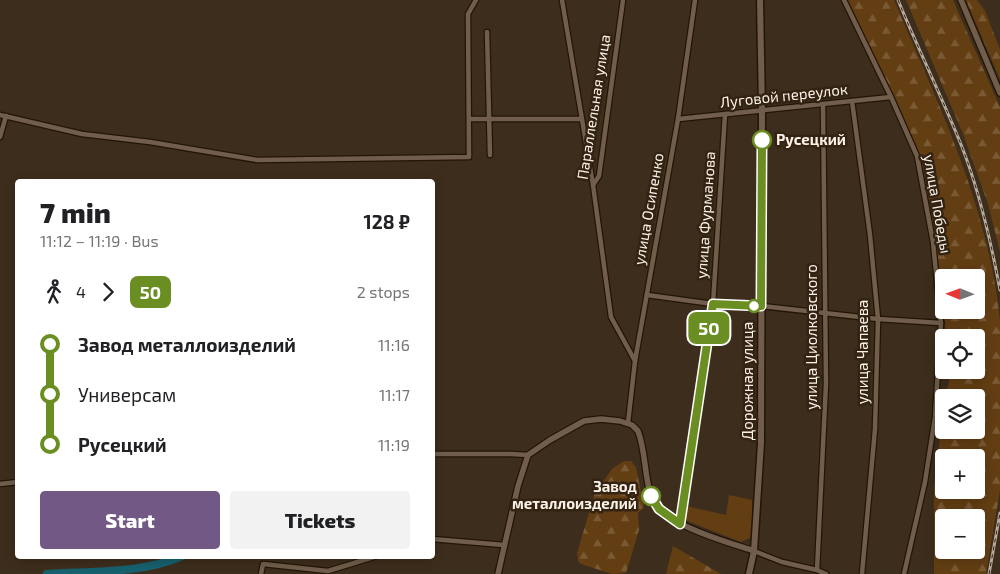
<!DOCTYPE html>
<html lang="en">
<head>
<meta charset="utf-8">
<style>
  :root { --surface:#fff; --page:#f2f2f2; --text:#202124; --muted:#757577; --accent:#715885 }
  body { margin:0; font-family:"Exo 2",sans-serif; background:var(--page); color:var(--text); height:100vh; display:flex; flex-direction:column; font-size:19px; white-space:nowrap }
  * { box-sizing:border-box; margin:0 }
  p { font-size:16px; color:var(--muted) }
  .icon { flex:none; width:28px; height:28px; fill:none; stroke:currentColor; stroke-width:2; stroke-linecap:round; stroke-linejoin:round }
  .map { position:relative; flex:1; overflow:hidden }
  .details { position:absolute; left:15px; top:179px; width:420px; height:380px; display:flex; flex-direction:column; background:var(--surface); border-radius:5px; box-shadow:0 2px 12px #0003 }
  .details>* { flex:none }
  .badge { padding:0 10px; border-radius:8px; font-size:18px; line-height:32px }
  .needle { width:32px; rotate:271deg }
  .controls { position:absolute; left:935px; top:269px; display:grid; gap:10px }
  .controls a { display:grid; place-items:center; width:50px; height:50px; border-radius:5px; background:var(--surface); box-shadow:0 2px 12px #0003; font-size:25px }
  .map>.badge { position:absolute; translate:-50% -50%; box-shadow:0 0 0 2px #fff }
  .legs { display:flex; align-items:center; gap:8px; height:55px; padding:0 25px; font-size:16px }
  .legs p { margin-inline-start:auto }
  .head { display:flex; align-items:center; justify-content:space-between; height:85px; padding:0 25px }
  h1 { font-size:28px; font-weight:800; line-height:38px }
  .button { display:flex; gap:10px; margin-top:auto; padding:10px 25px }
  .button a { flex:1; height:58px; border-radius:5px; background:var(--accent); color:#fff; font-size:20px; font-weight:800; line-height:58px; text-align:center }
  .button a+a { background:var(--page); color:var(--text) }
  ul { padding:0 25px; list-style:none }
  li { display:flex; align-items:center; gap:18px; height:50px; font-size:19px }
  li i { display:grid; place-items:center; width:8px; height:100%; margin:0 6px; background:currentColor }
  li i::after { content:''; width:12px; height:12px; margin:-6px; border:4px solid; border-radius:50%; background:var(--surface) }
  li p { margin-inline-start:auto }
  li:first-child i { background:linear-gradient(#0000 50%,currentColor 0) }
  li:last-child i { background:linear-gradient(currentColor 50%,#0000 0) }
  .map>svg:first-child { display:block }
</style>
</head>
<body>
<div class="map">
<svg width="1000" height="574" viewBox="0 0 1000 574">
  <defs>
    <pattern id="forest-firs" width="22" height="20" patternUnits="userSpaceOnUse" patternTransform="scale(1.25)"><rect width="22" height="20" fill="#633e13"/><path d="M5 1l3.5 6h-7zM16 11l3.5 6h-7z" fill="#7a5a35"/></pattern>
  </defs>
  <rect width="100%" height="100%" fill="#3d2d1c"/>
  <polygon fill="#633e13" points="729,495 752,500 752,537 741,542 685,520 686,506 726,515"/>
  <g fill="url(#forest-firs)" fill-rule="evenodd">
    <path d="M 847,0 L 894,0 C 938,104 989,207 1000,321 L 1000,490 L 986,574 L 934,574 L 934,487 L 944,406 L 944,430 L 976,430 L 976,398 L 945,397 L 949,382 L 948,370 L 976,370 L 976,338 L 946,337 L 944,310 L 976,310 L 976,278 L 944,278 L 944,304 L 930,211 L 916,145 L 880,82 ZM 944,458 L 976,458 L 976,490 L 944,490 ZM 944,518 L 976,518 L 976,550 L 944,550 Z"/>
    <polygon points="906,0 953,0 1000,107 1000,252 988,204 963,134"/>
    <polygon points="966,0 977,0 985,11 1000,49 1000,79"/>
    <polygon points="624,461 631,461 636,467 644,507 638,513 639,530 626,573 612,574 581,564 578,561 577,553 595,493 612,469"/>
    <polygon points="673,546 721,574 666,574"/>
  </g>
  <g fill="none" stroke-linecap="round" stroke-linejoin="round">
    <path stroke="#17616e" stroke-width="8" d="M 47,574 C 90,571 142,574 182,556"/>
    <g stroke="#231505" stroke-width="7">
      <g id="minor">
        <polyline points="562,0 593,185 611,317 635,361"/>
        <polyline points="844,0 891,97 917,156 933,242 941,323 935,417 925,482 904,574"/>
        <polyline points="487,32 490,155"/>
        <polyline points="852,101 870,235 878,319 875,429 862,574"/>
        <polyline points="0,115 82,134 150,142 257,160 469,157 468,14 476,0"/>
        <polyline points="470,119 582,119"/>
        <polyline points="678,119 891,97"/>
        <polyline points="0,137 6,116"/>
        <polyline points="593,185 599,176 623,0"/>
        <polyline points="647,295 713,304 761,306 878,319 941,323"/>
        <polyline points="628,423 635,361 678,119 695,0"/>
        <polyline points="432,454 511,454 528,455"/>
        <polyline points="0,484 18,482"/>
        <polyline points="680,524 713,304 725,114"/>
        <polyline points="432,539 504,545"/>
        <polyline points="754,551 782,562 817,570 826,574"/>
        <polyline points="817,570 826,383 823,104"/>
        <polyline points="261,574 263,564 328,571 377,556"/>
      </g>
    </g>
    <g stroke="#231505" stroke-width="8">
      <g id="tertiary">
        <polyline points="961,0 1000,93"/>
        <path d="M 498,574 L 518,486 L 528,455 L 550,440 L 584,421 L 601,419 L 620,421 L 632,425 L 638,431 C 646,452 644,475 651,496 C 659,524 728,542 754,551"/>
      </g>
    </g>
    <g stroke="#231505" stroke-width="9">
      <polyline id="secondary" points="749,574 754,551 761,443 762,110 760,0"/>
    </g>
    <use href="#minor" stroke="#705d4b" stroke-width="4.5"/>
    <use href="#tertiary" stroke="#705d4b" stroke-width="5.5"/>
    <use href="#secondary" stroke="#705d4b" stroke-width="6"/>
    <g stroke="#b6aa9d" stroke-width="3">
      <g id="rail">
        <path d="M 898,0 C 918,49 942,97 962,147 C 980,193 991,242 1000,290"/>
        <polyline points="989,574 1000,513"/>
      </g>
    </g>
    <use href="#rail" stroke="#322312" stroke-width="1" stroke-dasharray="4" stroke-linecap="butt"/>
  </g>
  <g fill="none" stroke-linecap="round" stroke-linejoin="round">
    <g stroke="#fff" stroke-width="11">
      <polyline id="line-1" points="651,496 659,509 680,524 713,304 761,306 762,140"/>
    </g>
    <use href="#line-1" stroke="#6b8e23" stroke-width="8"/>
  </g>
  <g fill="#fff" stroke="#6b8e23" stroke-width="2.5">
    <circle cx="762" cy="140" r="9"/>
    <circle cx="754" cy="306" r="6"/>
    <circle cx="651" cy="496" r="9"/>
  </g>
  <g text-anchor="middle" stroke-width="5" stroke-linejoin="round" paint-order="stroke">
    <g font-size="15" fill="#fcf1e7" stroke="#322312">
      <text transform="translate(784 96) rotate(-6)" y="5">Луговой переулок</text>
      <text transform="translate(594 107) rotate(-81)" y="5">Параллельная улица</text>
      <text transform="translate(937 204) rotate(80)" y="5">улица Победы</text>
      <text transform="translate(649 209) rotate(-80)" y="5">улица Осипенко</text>
      <text transform="translate(706 215) rotate(-86)" y="5">улица Фурманова</text>
      <text transform="translate(812 337) rotate(-90)" y="5">улица Циолковского</text>
      <text transform="translate(863 352) rotate(-90)" y="5">улица Чапаева</text>
      <text transform="translate(748 381) rotate(-90)" y="5">Дорожная улица</text>
    </g>
    <g font-size="15" font-weight="bold" fill="#fcf1e7" stroke="#322312" text-anchor="start">
      <text x="776" y="145">Русецкий</text>
      <text x="637" y="492" text-anchor="end">Завод<tspan x="637" dy="17">металлоизделий</tspan></text>
    </g>
  </g>
</svg>
<div class="controls">
<a><svg class="needle" viewBox="-14 -14 28 28"><path d="M0-13l5 13h-10z" fill="#e53935"/><path d="M0 13l5-13h-10z" fill="#757577"/></svg></a>
<a><svg class="icon" aria-label="locate" viewBox="0 0 24 24"><circle cx="12" cy="12" r="6"/><path d="M12 2v4M12 18v4M2 12h4M18 12h4"/></svg></a>
<a><svg class="icon" aria-label="layers" viewBox="0 0 24 24"><path d="M12 4l9 5-9 5-9-5zM3 14l9 5 9-5"/></svg></a>
<a>+</a>
<a>−</a>
</div>
<b class="badge" style="left:709px;top:328px;background:#6b8e23;color:#fff">50</b>
<section class="details">
<div class="head"><div><h1>7 min</h1><p>11:12 – 11:19 · Bus</p></div><b>128 ₽</b></div>
<div class="legs"><svg class="icon" aria-label="walk" viewBox="0 0 24 24"><circle cx="13" cy="4" r="2"/><path d="M13 8l-2 6 4 7M11 14l-3 7M7 12l3-4h3l4 4"/></svg>4<svg class="icon" aria-label="forward" viewBox="0 0 24 24"><path d="M9 5l7 7-7 7"/></svg><b class="badge" style="background:#6b8e23;color:#fff">50</b><p>2 stops</p></div>
<ul>
<li><i style="color:#6b8e23"></i><b>Завод металлоизделий</b><p>11:16</p></li>
<li><i style="color:#6b8e23"></i><span>Универсам</span><p>11:17</p></li>
<li><i style="color:#6b8e23"></i><b>Русецкий</b><p>11:19</p></li>
</ul>
<div class="button"><a>Start</a><a>Tickets</a></div>
</section>
</div>
</body>
</html>
